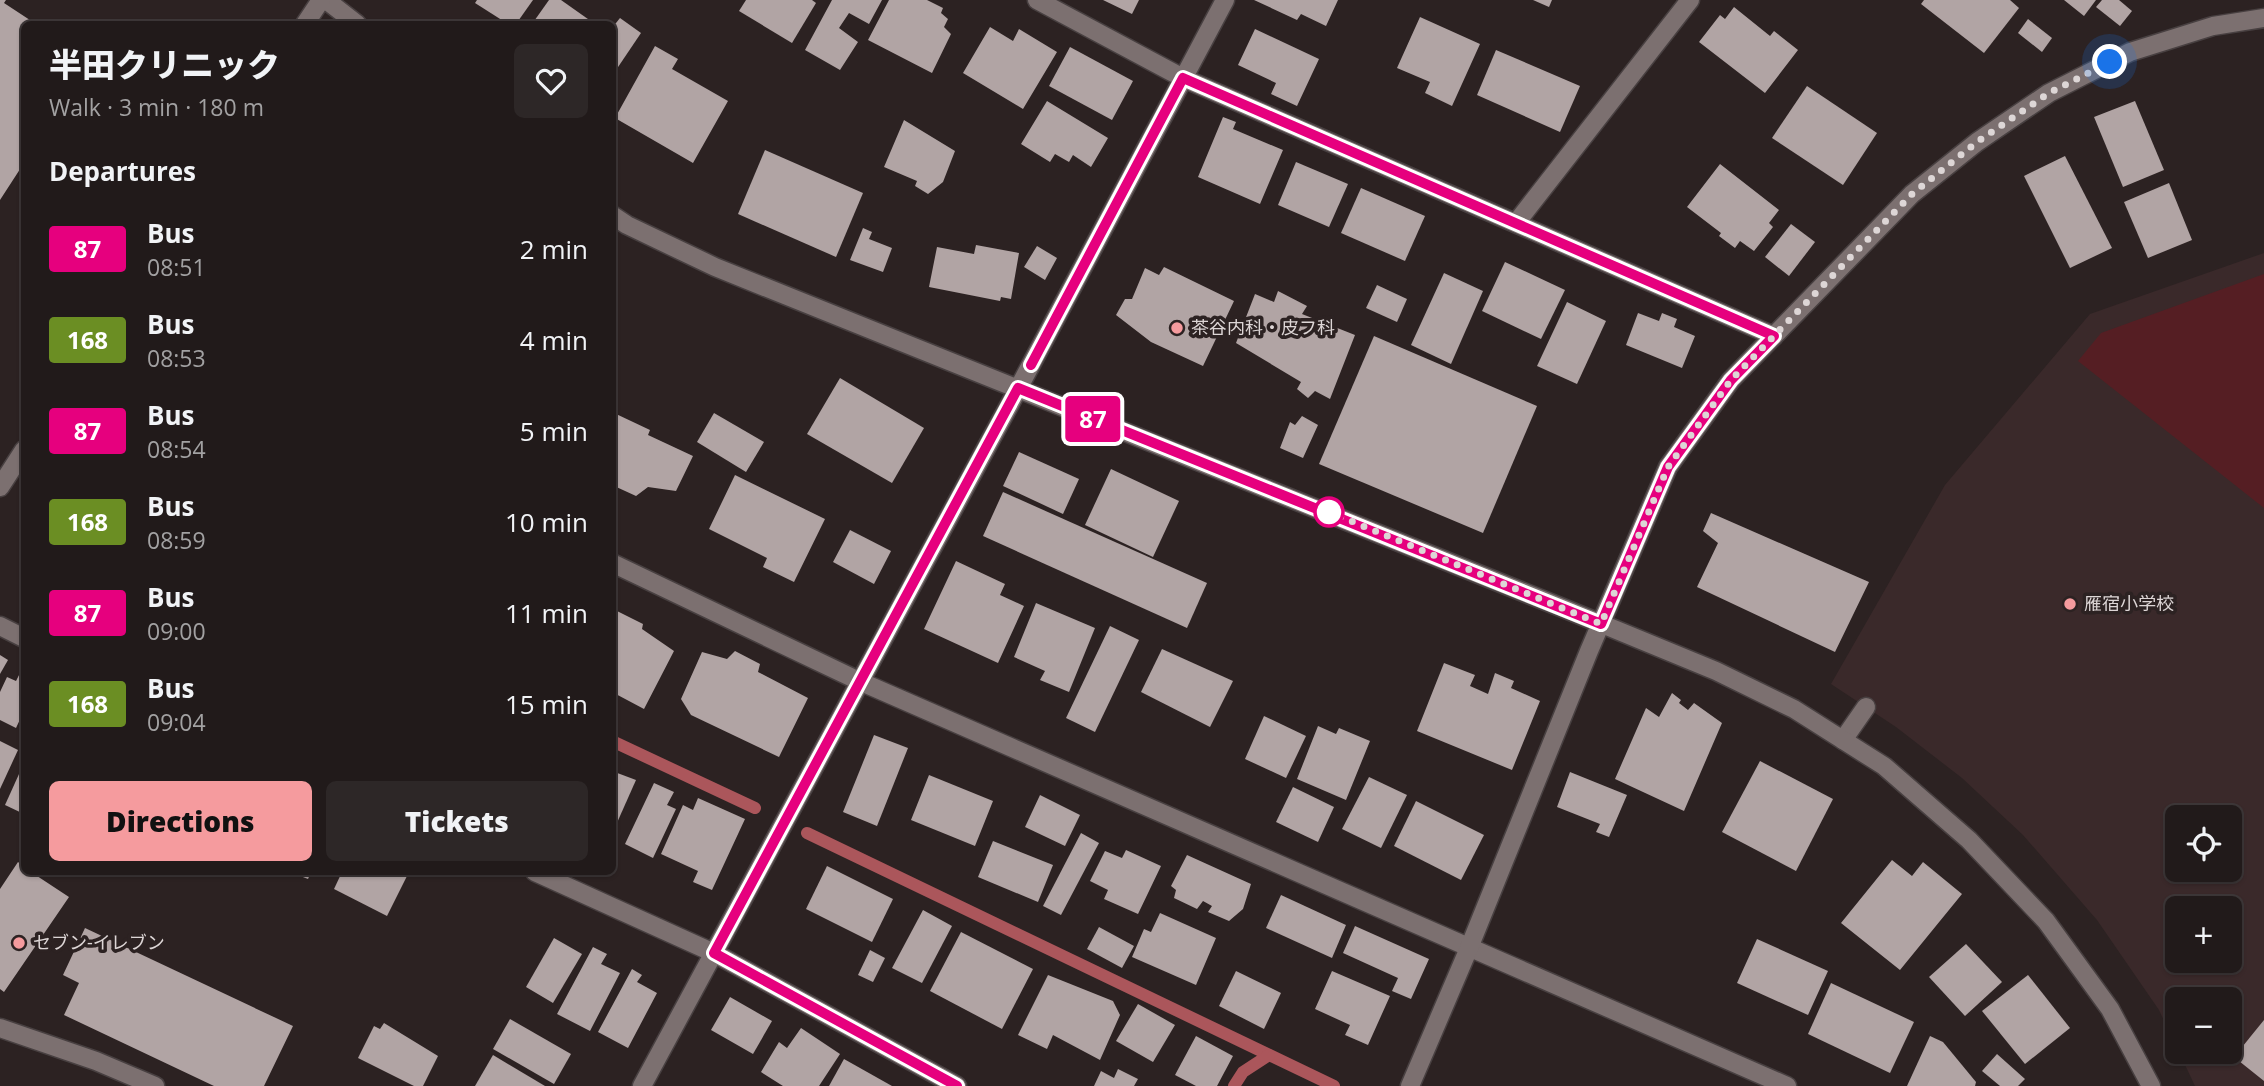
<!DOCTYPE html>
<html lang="en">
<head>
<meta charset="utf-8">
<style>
  :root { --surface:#211a1a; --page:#2d2727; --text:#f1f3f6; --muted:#a2a1a2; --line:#3e3839; --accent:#f59b9e }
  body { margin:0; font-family:"Open Sans","Noto Sans JP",sans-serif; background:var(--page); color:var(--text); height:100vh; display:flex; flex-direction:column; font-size:26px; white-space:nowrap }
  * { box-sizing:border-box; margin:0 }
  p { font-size:23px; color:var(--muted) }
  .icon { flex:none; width:38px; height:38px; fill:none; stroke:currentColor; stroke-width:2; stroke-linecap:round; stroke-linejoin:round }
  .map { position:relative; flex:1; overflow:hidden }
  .details { position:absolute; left:21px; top:21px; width:595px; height:854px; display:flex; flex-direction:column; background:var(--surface); border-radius:10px; box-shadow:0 2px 5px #0004,0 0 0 2px var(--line) }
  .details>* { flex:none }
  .badge { padding:0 14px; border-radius:5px; font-size:24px; line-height:46px }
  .fabs { position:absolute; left:2165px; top:805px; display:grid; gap:14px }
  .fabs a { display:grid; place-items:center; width:77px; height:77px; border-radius:10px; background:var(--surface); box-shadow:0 2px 5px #0004,0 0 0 2px var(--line); font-size:35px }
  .you { position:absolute; width:35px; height:35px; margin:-18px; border:5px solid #fff; border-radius:50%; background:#1a73e8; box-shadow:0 0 0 10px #1a73e833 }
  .map>.badge { position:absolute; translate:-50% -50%; box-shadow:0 0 0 4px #fff }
  h2 { padding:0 28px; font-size:26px; line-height:63px }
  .round { display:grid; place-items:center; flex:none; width:74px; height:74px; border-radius:10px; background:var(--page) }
  .headline { display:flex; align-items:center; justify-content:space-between; height:119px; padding:0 28px }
  h1 { font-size:33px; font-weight:800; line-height:52px }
  .button { display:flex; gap:14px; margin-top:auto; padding:14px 28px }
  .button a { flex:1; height:80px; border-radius:10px; background:var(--accent); color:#111; font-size:28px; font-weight:800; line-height:80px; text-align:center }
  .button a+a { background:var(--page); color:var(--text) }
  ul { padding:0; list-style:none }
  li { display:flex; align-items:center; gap:21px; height:91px; padding:0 28px }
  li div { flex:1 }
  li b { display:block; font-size:26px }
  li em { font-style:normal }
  li .badge { min-width:77px; font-weight:700; text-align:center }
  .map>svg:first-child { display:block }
</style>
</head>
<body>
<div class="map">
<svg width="2264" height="1086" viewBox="0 0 2264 1086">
  <rect width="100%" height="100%" fill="#2c2222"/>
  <path fill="#3a292a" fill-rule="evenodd" d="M 2264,253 L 2264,1086 L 2195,1086 L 2179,1052 L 2230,1052 L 2230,999 L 2177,999 L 2177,1048 L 2159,1010 L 2097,920 L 2023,835 L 1962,778 L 1896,727 L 1831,684 L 1945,485 L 2090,314 ZM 2177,817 L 2230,817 L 2230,870 L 2177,870 ZM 2177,908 L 2230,908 L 2230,961 L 2177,961 Z"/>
  <polygon fill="#551e23" points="2264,274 2264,508 2078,361 2101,333"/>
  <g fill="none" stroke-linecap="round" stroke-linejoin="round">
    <g stroke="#ab565b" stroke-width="12">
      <polyline points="612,741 755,808"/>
      <polyline points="807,833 1334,1086"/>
      <polyline points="1234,1086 1243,1072 1269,1055"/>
    </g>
  </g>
  <g fill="#b1a4a4">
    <polygon points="0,0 6,0 4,3 36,24 24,24 24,163 0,200"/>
    <polygon points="477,0 533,0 516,24 508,24 475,3"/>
    <polygon points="549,0 561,0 595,24 532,24"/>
    <polygon points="746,0 812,0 816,3 792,43 739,11"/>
    <polygon points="832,0 882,0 869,24 849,13 839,28 858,42 840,70 805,50"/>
    <polygon points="889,0 927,0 943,8 941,13 948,19 944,27 951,34 932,73 868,40"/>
    <polygon points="1103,0 1139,0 1132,14"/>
    <polygon points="1254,0 1338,0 1326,26 1301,14 1297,20"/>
    <polygon points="1533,0 1552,0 1549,7"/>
    <polygon points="1924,0 2010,0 2019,8 1984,53 1921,4"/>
    <polygon points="2064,0 2096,0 2084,16"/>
    <polygon points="2102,0 2119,0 2132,11 2120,26 2096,7"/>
    <polygon points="1734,7 1770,36 1774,31 1798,50 1765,93 1699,42 1720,15 1725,19"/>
    <polygon points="1420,17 1480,44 1452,106 1425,93 1430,82 1397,68"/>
    <polygon points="620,18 641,33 612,76 612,28"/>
    <polygon points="2028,19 2052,38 2042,52 2018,33"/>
    <polygon points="990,27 1013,41 1019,29 1057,52 1023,109 963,73"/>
    <polygon points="1255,29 1319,59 1297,106 1271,94 1276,83 1238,65"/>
    <polygon points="655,46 678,59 672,69 728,101 693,163 615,118"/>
    <polygon points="1070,47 1133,81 1112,120 1049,86"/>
    <polygon points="1496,50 1580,86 1560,132 1477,95"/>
    <polygon points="1807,86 1877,133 1843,185 1772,138"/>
    <polygon points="1047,101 1108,138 1091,167 1073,155 1069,162 1055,154 1050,162 1021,144"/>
    <polygon points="2135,101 2164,170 2123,187 2094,117"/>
    <polygon points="1223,117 1236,122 1233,129 1283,150 1260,204 1198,177"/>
    <polygon points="904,120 955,151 943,182 928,194 915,186 917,181 884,167"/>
    <polygon points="765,150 863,193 836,257 738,214"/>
    <polygon points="2065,156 2112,248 2070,268 2024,176"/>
    <polygon points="1296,162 1348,184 1329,227 1278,205"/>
    <polygon points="1720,164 1779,210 1769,223 1773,227 1754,251 1740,241 1735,248 1719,236 1721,233 1687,207"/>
    <polygon points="2169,183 2192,240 2148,258 2124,202"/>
    <polygon points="1361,188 1425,216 1405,261 1341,233"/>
    <polygon points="1791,224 1815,242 1789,276 1765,257"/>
    <polygon points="863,228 872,232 869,239 892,248 883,272 850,260"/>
    <polygon points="976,245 1019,253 1011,299 1001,297 1000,301 929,287 937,247 974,254"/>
    <polygon points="1037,246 1057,258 1045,280 1024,267"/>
    <polygon points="1505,262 1565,290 1541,339 1482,311"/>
    <polygon points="1164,267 1234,301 1203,366 1151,342 1116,315 1125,299 1132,299 1145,268 1159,275"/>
    <polygon points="1444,273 1483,291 1451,364 1411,345"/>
    <polygon points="1377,285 1407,299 1397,322 1366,308"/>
    <polygon points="1278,291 1307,306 1302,314 1355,335 1330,399 1315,391 1308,398 1297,389 1301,382 1236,343 1255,294 1274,302"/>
    <polygon points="1567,302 1606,321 1577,384 1537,366"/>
    <polygon points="1638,313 1659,321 1662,313 1677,319 1674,327 1695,336 1682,368 1626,345"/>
    <polygon points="1374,336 1537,406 1483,533 1319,464"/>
    <polygon points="840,378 924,428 892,483 807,434"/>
    <polygon points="614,413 650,430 648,435 693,456 676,491 648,487 636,496 612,485"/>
    <polygon points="714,413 764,442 746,472 697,442"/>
    <polygon points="1302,416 1318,425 1303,458 1280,448 1290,422 1295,425"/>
    <polygon points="1019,452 1079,479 1063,514 1003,486"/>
    <polygon points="1111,469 1179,501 1153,557 1085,525"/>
    <polygon points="735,475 825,519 794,582 763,567 767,558 709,529"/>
    <polygon points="1003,492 1207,583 1187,628 983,536"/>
    <polygon points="1711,513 1869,582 1835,652 1697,587 1718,543 1703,531"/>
    <polygon points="850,530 891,551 874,584 833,562"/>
    <polygon points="956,561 1005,584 1000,595 1024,606 998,663 924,629"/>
    <polygon points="1036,603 1095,628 1069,692 1040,680 1045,671 1014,657"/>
    <polygon points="613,609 643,624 642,629 674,651 644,709 612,692"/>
    <polygon points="1110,626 1139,640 1095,732 1066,718"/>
    <polygon points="1162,649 1233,681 1210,727 1141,692"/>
    <polygon points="735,651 760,664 758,672 808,698 779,757 691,715 681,699 702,652 727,659"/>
    <polygon points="0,655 8,660 0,674"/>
    <polygon points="1444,663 1475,675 1470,686 1488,694 1495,673 1514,681 1511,688 1540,701 1512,770 1417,731"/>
    <polygon points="22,669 24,671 24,714 23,713 16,728 0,720 0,692 7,677 16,681"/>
    <polygon points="1672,693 1681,700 1679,703 1688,710 1694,703 1722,723 1684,811 1615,779 1646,708 1659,717"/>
    <polygon points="1264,716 1306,736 1286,778 1245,759"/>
    <polygon points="1318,726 1336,734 1339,728 1370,741 1346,800 1297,779"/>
    <polygon points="874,735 908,748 877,826 843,812"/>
    <polygon points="0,741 18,750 0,789"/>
    <polygon points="1760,761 1833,799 1796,871 1722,832"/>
    <polygon points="24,763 24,814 5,805"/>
    <polygon points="612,771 636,780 612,834"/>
    <polygon points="1570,772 1627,795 1609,837 1596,832 1600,824 1557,807"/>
    <polygon points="929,775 993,801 975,846 911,820"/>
    <polygon points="1369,777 1407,795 1381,848 1342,829"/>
    <polygon points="654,783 674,792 667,805 676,809 653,858 625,844"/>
    <polygon points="1293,787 1334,807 1318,842 1276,822"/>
    <polygon points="1040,795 1080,815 1065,846 1025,827"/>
    <polygon points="698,798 745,819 712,890 693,882 698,871 661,854 683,805 693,810"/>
    <polygon points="1416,801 1484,835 1461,880 1394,846"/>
    <polygon points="1081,833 1099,843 1061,915 1043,906"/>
    <polygon points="993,841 1053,865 1038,902 978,877"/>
    <polygon points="1126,850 1161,866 1138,914 1104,899 1108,890 1090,881 1105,851 1122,858"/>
    <polygon points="1187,855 1251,884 1243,909 1229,921 1208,912 1212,906 1203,901 1197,909 1174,898 1176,890 1171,886"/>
    <polygon points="1892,860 1912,876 1923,862 1962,894 1900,970 1841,923"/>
    <polygon points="18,862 24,867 24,872 31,872 69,897 4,992 0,989 0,889"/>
    <polygon points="827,866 893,899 872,942 806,909"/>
    <polygon points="290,872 311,872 308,879"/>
    <polygon points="342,872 409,872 387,916 334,889"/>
    <polygon points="1281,895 1346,925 1332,958 1266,928"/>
    <polygon points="923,910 952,926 922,983 892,968"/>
    <polygon points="1160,913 1216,938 1196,985 1132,957 1144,929 1151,932"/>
    <polygon points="1355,926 1429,959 1411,999 1392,991 1398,978 1343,953"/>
    <polygon points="1099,927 1134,946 1122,968 1087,949"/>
    <polygon points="85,928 293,1026 264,1086 214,1086 64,1015 79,983 63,975"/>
    <polygon points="961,932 1033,969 1002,1029 930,991"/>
    <polygon points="554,938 582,954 553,1003 526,987"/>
    <polygon points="1757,939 1828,971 1808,1015 1737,983"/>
    <polygon points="1966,944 2002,982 1965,1016 1929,977"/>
    <polygon points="593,947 607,954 601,964 620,973 590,1031 557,1014"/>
    <polygon points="870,950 885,958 873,982 858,975"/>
    <polygon points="632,969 642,975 637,982 657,993 628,1048 598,1032"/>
    <polygon points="1236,971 1281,993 1264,1029 1219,1006"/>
    <polygon points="1332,971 1390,996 1368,1045 1345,1035 1350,1025 1315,1009"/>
    <polygon points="1048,975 1113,1001 1120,1015 1100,1060 1053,1035 1047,1049 1018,1035"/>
    <polygon points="2028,975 2070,1028 2025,1064 1982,1011"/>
    <polygon points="1831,983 1914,1022 1890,1073 1808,1034"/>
    <polygon points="730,997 772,1021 753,1054 711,1030"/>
    <polygon points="1138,1004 1175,1025 1153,1062 1116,1041"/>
    <polygon points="510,1019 571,1054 554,1084 493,1049"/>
    <polygon points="2264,1020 2264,1081 2234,1057"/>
    <polygon points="384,1023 438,1056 423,1086 414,1086 358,1058 374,1026 380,1029"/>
    <polygon points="801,1028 840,1054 819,1086 783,1086 761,1072 779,1042 787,1048"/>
    <polygon points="1196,1036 1233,1056 1217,1086 1196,1086 1175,1075"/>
    <polygon points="1930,1036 1943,1042 1976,1082 1975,1086 1907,1086"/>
    <polygon points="1997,1054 2025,1079 2018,1086 2000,1086 1982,1071"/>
    <polygon points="493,1055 545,1086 475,1086"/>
    <polygon points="844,1059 892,1086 829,1086"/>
    <polygon points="1118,1069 1138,1079 1134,1086 1094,1086 1101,1071 1114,1078"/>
  </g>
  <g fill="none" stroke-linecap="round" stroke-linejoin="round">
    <g stroke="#484041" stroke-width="21">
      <polyline id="service" points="1843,740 1866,707"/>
    </g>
    <g stroke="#484041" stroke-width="21">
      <g id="minor">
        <polyline points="1037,0 1183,78 1774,336"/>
        <polyline points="1516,223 1690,0"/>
        <polyline points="612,563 859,681 1787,1086"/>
        <polyline points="0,626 24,638"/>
        <polyline points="535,872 714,953 957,1086"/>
        <polyline points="0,1028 96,1061 155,1086"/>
        <polyline points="642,1086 1018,389 1225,0"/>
        <polyline points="1410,1086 1469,948 1589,651 1668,467 1731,380 1912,194 1977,142 2049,93 2130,52 2213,26 2264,18"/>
      </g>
    </g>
    <g stroke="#484041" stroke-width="21">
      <g id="tertiary">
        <polyline points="326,0 357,24"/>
        <polyline points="305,24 321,0"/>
        <polyline points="612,215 627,225 715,267 1563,608 1716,671 1794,709 1884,766 1969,840 2046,921 2110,1009 2151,1086"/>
        <polyline points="0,487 24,450"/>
      </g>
    </g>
    <use href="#service" stroke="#7c7070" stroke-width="18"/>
    <use href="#minor" stroke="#7c7070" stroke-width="18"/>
    <use href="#tertiary" stroke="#7c7070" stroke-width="18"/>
  </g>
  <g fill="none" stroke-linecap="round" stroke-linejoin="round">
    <g stroke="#fff" stroke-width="16">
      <polyline id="line" points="957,1086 714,953 1018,388 1601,624 1668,467 1731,380 1774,336 1183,78 1031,365"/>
    </g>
    <use href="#line" stroke="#e6007e" stroke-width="10"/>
    <polyline stroke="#ddd6d6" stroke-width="7" stroke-dasharray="0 12.6" points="1329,512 1601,624 1668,467 1731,380 1912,194 1977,142 2049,93 2110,62"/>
  </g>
  <g fill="#f59b9e" stroke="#2c2222" stroke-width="2.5">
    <circle cx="1177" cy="328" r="7"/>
    <circle cx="2070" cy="604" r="7"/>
    <circle cx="19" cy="943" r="7"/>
  </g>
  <circle fill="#fff" stroke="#e6007e" stroke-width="3.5" cx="1329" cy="512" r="14"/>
  <g text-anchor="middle" stroke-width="7" stroke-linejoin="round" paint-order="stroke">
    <g font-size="18" fill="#ddd6d6" stroke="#2c2222" text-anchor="start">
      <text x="1191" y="334">茶谷内科・皮フ科</text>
      <text x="2084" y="610">雁宿小学校</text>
      <text x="33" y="949">セブン-イレブン</text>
    </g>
  </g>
</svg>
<div class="fabs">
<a><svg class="icon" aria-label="locate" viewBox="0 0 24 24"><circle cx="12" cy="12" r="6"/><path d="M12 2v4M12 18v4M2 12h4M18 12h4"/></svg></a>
<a>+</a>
<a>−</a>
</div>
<div class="you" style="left:2110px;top:62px"></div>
<b class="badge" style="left:1093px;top:419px;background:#e6007e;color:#fff">87</b>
<section class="details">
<div class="headline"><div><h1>半田クリニック</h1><p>Walk · 3 min · 180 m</p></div><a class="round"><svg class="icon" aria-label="heart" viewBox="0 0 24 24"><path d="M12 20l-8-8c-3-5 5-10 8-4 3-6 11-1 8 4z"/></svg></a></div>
<h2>Departures</h2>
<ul>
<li><span class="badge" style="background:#e6007e;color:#fff">87</span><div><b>Bus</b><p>08:51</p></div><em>2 min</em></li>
<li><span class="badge" style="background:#6b8e23;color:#fff">168</span><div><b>Bus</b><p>08:53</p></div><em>4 min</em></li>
<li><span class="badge" style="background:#e6007e;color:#fff">87</span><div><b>Bus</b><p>08:54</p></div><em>5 min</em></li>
<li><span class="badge" style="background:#6b8e23;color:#fff">168</span><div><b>Bus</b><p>08:59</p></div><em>10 min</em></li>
<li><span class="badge" style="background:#e6007e;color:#fff">87</span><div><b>Bus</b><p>09:00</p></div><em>11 min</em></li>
<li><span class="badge" style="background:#6b8e23;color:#fff">168</span><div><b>Bus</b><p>09:04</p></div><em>15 min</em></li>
</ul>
<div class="button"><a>Directions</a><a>Tickets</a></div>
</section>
</div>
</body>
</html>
